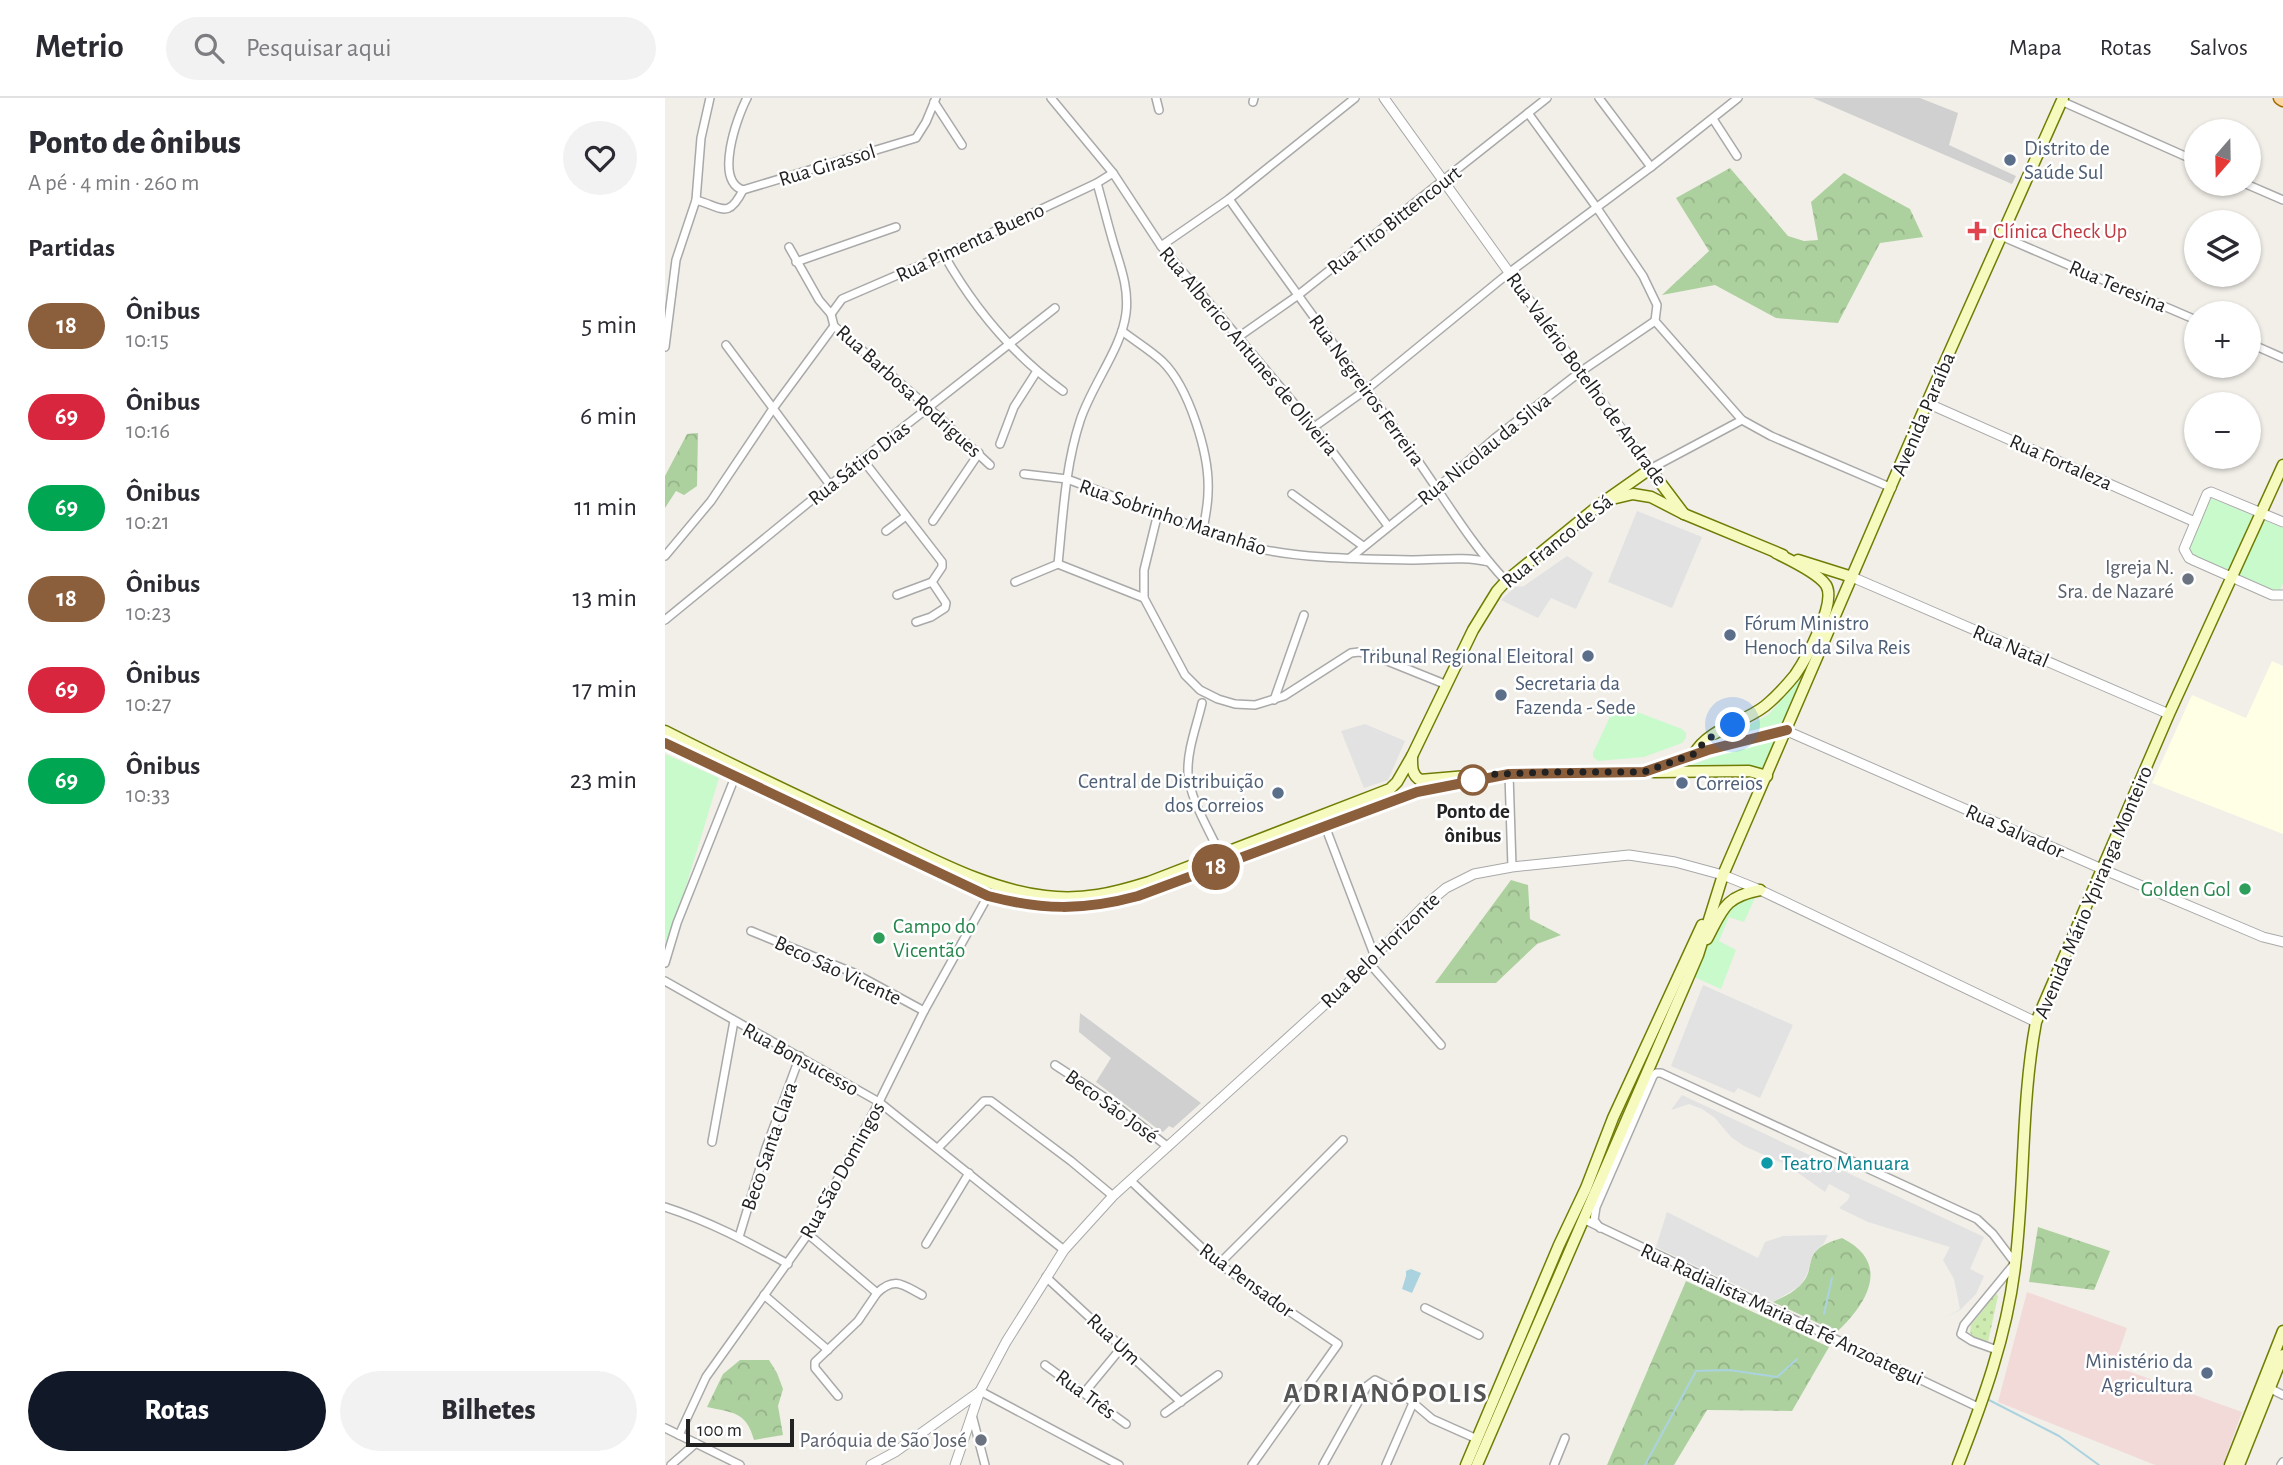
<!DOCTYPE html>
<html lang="pt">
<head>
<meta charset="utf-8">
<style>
  :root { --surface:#fff; --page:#f2f2f3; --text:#2b2b33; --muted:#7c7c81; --line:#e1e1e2; --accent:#111827 }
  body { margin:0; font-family:"Alegreya Sans",sans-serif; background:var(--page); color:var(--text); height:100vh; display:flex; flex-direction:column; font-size:26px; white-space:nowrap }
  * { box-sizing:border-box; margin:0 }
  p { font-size:23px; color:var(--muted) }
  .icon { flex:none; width:38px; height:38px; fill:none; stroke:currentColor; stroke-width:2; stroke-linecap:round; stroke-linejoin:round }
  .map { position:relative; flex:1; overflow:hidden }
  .side { display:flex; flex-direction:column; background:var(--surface); width:665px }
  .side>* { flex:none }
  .badge { padding:0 14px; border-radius:23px; font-size:24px; line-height:46px }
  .needle { width:46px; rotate:200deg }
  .fabs { position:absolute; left:1519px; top:21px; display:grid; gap:14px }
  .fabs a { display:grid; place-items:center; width:77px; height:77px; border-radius:50%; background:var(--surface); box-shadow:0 2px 5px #0004; font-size:35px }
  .scale { position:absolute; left:21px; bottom:18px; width:108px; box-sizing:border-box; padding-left:7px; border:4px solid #222; border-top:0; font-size:19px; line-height:24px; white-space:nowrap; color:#222; -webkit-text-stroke:5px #fff; paint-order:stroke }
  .you { position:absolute; width:35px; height:35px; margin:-18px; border:5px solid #fff; border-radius:50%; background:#1a73e8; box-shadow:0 0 0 10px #1a73e833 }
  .map>.badge { position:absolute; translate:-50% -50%; box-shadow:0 0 0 4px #fff }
  h2 { padding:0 28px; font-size:26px; line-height:63px }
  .round { display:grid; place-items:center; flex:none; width:74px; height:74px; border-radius:37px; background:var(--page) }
  .headline { display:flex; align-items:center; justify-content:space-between; height:119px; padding:0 28px }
  h1 { font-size:33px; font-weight:800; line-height:52px }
  .primary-button { display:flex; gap:14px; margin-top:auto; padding:14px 28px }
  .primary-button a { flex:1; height:80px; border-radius:42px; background:var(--accent); color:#fff; font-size:28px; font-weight:800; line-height:80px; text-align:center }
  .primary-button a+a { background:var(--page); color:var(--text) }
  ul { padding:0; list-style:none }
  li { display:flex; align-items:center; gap:21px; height:91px; padding:0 28px }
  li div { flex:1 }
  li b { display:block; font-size:26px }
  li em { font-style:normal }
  li .badge { min-width:77px; font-weight:700; text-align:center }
  header { display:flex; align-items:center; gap:42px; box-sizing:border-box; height:98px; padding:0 35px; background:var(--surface); border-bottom:2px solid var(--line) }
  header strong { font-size:33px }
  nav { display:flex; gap:38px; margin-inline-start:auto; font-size:24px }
  .search { width:490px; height:63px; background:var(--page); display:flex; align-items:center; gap:18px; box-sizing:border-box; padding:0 24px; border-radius:38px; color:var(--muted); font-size:26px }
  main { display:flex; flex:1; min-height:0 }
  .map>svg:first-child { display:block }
</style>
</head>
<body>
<header>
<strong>Metrio</strong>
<div class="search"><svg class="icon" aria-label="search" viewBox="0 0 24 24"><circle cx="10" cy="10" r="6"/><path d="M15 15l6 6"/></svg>Pesquisar aqui</div>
<nav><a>Mapa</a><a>Rotas</a><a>Salvos</a></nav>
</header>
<main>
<section class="side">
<div class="headline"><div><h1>Ponto de ônibus</h1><p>A pé · 4 min · 260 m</p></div><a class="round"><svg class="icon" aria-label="heart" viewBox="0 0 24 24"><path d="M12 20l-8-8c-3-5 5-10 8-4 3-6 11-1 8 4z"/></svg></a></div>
<h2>Partidas</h2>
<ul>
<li><span class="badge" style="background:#8b5e3c;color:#fff">18</span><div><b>Ônibus</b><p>10:15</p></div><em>5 min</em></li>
<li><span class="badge" style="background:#d7263d;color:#fff">69</span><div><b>Ônibus</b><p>10:16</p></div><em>6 min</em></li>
<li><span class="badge" style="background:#00a651;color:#fff">69</span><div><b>Ônibus</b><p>10:21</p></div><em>11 min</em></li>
<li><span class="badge" style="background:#8b5e3c;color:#fff">18</span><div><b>Ônibus</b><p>10:23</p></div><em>13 min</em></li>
<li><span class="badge" style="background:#d7263d;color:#fff">69</span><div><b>Ônibus</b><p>10:27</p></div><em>17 min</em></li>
<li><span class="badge" style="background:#00a651;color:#fff">69</span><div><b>Ônibus</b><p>10:33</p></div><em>23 min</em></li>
</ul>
<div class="primary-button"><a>Rotas</a><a>Bilhetes</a></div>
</section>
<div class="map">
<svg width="1618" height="1367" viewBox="0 0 1618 1367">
  <defs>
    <pattern id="grass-dots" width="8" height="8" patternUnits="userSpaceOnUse" patternTransform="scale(1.75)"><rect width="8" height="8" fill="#cdebb0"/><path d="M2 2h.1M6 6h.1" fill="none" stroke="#b0c997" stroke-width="1.8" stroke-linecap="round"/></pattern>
    <pattern id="forest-crowns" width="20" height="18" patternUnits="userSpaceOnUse" patternTransform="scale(1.75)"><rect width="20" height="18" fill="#add19e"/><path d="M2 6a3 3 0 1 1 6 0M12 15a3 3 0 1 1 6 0" fill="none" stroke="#95b388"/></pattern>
  </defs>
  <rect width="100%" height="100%" fill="#f2efe9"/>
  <polygon fill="#f2dad9" points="1362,1194 1462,1230 1449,1268 1577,1314 1558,1367 1490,1367 1333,1304"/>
  <polygon fill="#ffffe5" points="1607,563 1618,568 1618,736 1487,685 1527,597 1581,620"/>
  <g fill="#d0d0d0">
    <polygon points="1148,0 1255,0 1293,15 1284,47 1351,78 1347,86"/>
    <polygon points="415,915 536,1005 508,1030 504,1028 498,1034 494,1032 431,984 446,960 414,934"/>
  </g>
  <polygon fill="url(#grass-dots)" points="1331,1195 1333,1198 1323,1244 1308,1239 1305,1234 1306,1227"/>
  <g fill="url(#forest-crowns)">
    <polygon points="1065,70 1123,138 1139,143 1153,142 1146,104 1179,75 1245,111 1258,139 1215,145 1173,225 1111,220 1050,187 997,197 1044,153 1011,100"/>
    <polygon points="33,335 32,388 19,397 11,393 0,410 0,378 22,336"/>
    <polygon points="846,782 863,787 865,821 896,837 872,846 831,885 770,885"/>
    <polygon points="1373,1129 1445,1153 1429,1192 1364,1184"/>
    <path d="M 1177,1140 C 1227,1165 1202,1206 1172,1234 L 1108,1204 C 1116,1200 1126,1196 1132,1190 C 1157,1170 1129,1154 1177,1140 Z"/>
    <polygon points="1021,1183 1164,1249 1127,1313 1042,1312 1009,1367 942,1367"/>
    <path d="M 75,1262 L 104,1262 L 112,1275 L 118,1291 L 113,1308 L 118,1337 L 89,1342 C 81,1313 68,1315 42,1309 L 58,1276 Z"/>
  </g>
  <g fill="#c8facc">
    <polygon points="1546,400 1618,430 1618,485 1614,494 1522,455"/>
    <polygon points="1139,577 1120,624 1084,633 1085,647 1106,641 1111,644 1102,670 1018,670 1079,648 1076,631 1103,617"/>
    <polygon points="951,606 1017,631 1021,635 1021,640 1017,645 979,659 933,663 928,659 928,655"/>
    <polygon points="0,656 54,680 0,857"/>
    <polygon points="1079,796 1090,800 1079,824 1064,819 1054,843 1071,852 1056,891 1027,878 1063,807"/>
  </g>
  <g fill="#e2e2e2">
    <polygon points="972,413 1037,439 1007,510 943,484"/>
    <polygon points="902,458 928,475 911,511 886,500 873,520 836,502 850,489 859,488"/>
    <polygon points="700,626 740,643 723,682 699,690 676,633"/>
    <polygon points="1038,887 1128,927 1095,1000 1073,990 1069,995 1006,968"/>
    <polygon points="1017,997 1319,1139 1305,1171 1319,1178 1311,1196 1295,1212 1282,1219 1295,1211 1289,1181 1278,1162 1285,1149 1203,1124 1174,1110 1183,1102 1185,1097 1164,1086 1160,1094 1122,1067 1079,1048 1066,1039 1050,1020 1037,1011 1024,1006 1006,1012"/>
    <polygon points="1002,1114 1093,1160 1100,1144 1118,1138 1163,1137 1159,1145 1148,1156 1142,1176 1135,1188 1108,1204 991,1149"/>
  </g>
  <polygon fill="#aad3df" points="746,1171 756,1175 747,1195 737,1191 741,1178 741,1173"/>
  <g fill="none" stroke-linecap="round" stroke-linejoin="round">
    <g stroke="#aad3df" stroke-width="2">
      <polyline points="1159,1216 1167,1180"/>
      <polyline points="1324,1302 1394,1338 1434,1367"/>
      <polyline points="980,1367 1031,1273 1064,1272 1112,1279 1132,1261"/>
    </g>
    <g stroke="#a9a9a9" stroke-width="10">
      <g id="minor">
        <polyline points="386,0 448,75 496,148 649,329 723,428"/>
        <polyline points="491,0 494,12"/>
        <polyline points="934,0 986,69"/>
        <polyline points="1396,3 1531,63"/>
        <polyline points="269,4 297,47"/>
        <polyline points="588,4 589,0"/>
        <polyline points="863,15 932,110 978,178 992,207 990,223 1077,322 1106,338 1227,390"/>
        <polyline points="1048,21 1072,58"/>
        <polyline points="1581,86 1618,102"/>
        <polyline points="78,92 251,40 261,24 271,0"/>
        <path d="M 78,92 C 49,83 72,19 82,0"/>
        <path d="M 564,101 C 622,183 682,264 741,346 C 774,391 803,443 841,483"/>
        <path d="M 31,102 C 57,109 63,122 78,92"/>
        <polyline points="1336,138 1531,222"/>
        <polyline points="496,148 564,101 690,0"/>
        <polyline points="124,149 154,202 166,216 169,228 264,310 325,367"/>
        <path d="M 279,157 C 309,210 348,257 398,293"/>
        <polyline points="131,164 231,129"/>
        <polyline points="166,216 177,201 279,157 432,85 448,75"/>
        <path d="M 457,233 C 470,243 485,252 497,263 C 524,289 545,357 543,394 C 543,407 540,420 538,432"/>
        <polyline points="572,240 632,198 882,0"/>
        <polyline points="1584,245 1618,260"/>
        <polyline points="61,247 165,387"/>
        <polyline points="0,249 11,162 31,102 36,40 45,0"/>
        <polyline points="649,329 702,291 845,174 986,69 1073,0"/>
        <polyline points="335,346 349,309 372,273"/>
        <polyline points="198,362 277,464 277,469 267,484 281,505 280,510 266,519 251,524"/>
        <polyline points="985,371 1077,322"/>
        <path d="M 359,376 L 402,381 L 581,448 C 636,461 692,461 748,462 C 774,462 799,458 824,464"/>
        <polyline points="627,396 698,448"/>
        <polyline points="493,415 479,472 479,500 520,577 535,592 553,601 570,606 590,607 619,598 686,555 694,554 705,556 782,587"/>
        <polyline points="268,423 314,355"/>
        <polyline points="221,433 241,418"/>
        <polyline points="0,458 46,403 107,312 169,228"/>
        <polyline points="685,460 773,389 830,340 915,274 990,223"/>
        <path d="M 393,466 C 398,418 400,369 415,323 C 426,288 457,250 461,215 C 464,191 456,170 449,147 C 443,127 438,106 432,85"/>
        <polyline points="393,466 479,500"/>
        <polyline points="350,484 393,466"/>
        <polyline points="232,497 267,484"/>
        <polyline points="0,522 165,387 390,210"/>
        <polyline points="609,602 639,517"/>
        <path d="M 537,605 C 532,627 522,652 523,675 C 525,702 544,731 555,756"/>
        <polyline points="844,676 847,769"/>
        <polyline points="660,728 710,859"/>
        <polyline points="86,833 189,875 259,913"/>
        <polyline points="0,865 12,825 70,679"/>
        <polyline points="704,865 776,947"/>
        <polyline points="0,883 214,1004 399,1152"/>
        <polyline points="390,967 445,1003 503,1049"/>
        <polyline points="47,1044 69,923"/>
        <polyline points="273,1050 319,1003 326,1003 406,1063 448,1098"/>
        <polyline points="466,1083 554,1166 673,1246 587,1367"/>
        <path d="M 0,1109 C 44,1123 83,1144 123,1166"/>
        <polyline points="918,1121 1315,1310"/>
        <polyline points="935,1130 929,1122 931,1109 988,978 991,975 996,975 1312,1121 1328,1136 1350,1165 1299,1227 1296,1236 1307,1243 1332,1252"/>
        <polyline points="143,1136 212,1195 193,1223 150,1264 150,1270 173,1298"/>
        <polyline points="74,1139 101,1050 135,958"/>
        <polyline points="261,1146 304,1075"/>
        <polyline points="554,1166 678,1042"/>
        <polyline points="381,1179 516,1304"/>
        <path d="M 212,1195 C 230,1178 238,1187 257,1197"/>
        <polyline points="99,1197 163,1252"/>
        <polyline points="760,1210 814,1237"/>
        <polyline points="380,1267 461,1326"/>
        <polyline points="1604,1290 1618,1297"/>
        <polyline points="315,1293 454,1367"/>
        <polyline points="419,1295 457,1249"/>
        <polyline points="500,1315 553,1277"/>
        <polyline points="307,1317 320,1367"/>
        <polyline points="0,1330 75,1367"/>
        <polyline points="14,1337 41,1279 143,1136 214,1004 259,913 323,798"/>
        <polyline points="6,1367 31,1345"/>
        <polyline points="658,1367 702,1288 710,1282 739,1297 767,1321 812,1341"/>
        <polyline points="721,1367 748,1305"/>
        <polyline points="889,1367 900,1340"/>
        <polyline points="1616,1367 1618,1364"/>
      </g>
    </g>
    <g stroke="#a9a9a9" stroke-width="11">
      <g id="tertiary">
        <polyline points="719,0 985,371"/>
        <polyline points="1262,305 1530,424"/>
        <polyline points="1618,424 1546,394 1542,396 1519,451 1524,460 1530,463 1607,497 1618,497"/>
        <polyline points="1187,479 1504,616"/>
        <polyline points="1122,633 1437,771 1598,839 1618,844"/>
        <polyline points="206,1367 230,1354 314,1294"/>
        <polyline points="290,1367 315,1293 341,1244 399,1152 448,1098 679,889 757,810 781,790 809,776 847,769 964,757 1010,764 1058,777 1095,792 1371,924"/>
      </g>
    </g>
    <g stroke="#707d05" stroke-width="13">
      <g id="secondary">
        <polyline points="951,400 968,396 986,399 1019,416 1118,457"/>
        <polyline points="1133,462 1187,479"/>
        <path d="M 0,633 C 73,670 147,705 221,739 C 272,763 323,791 380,798 C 417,803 449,795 484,784 L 725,691 L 732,684 L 747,658 L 808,532 L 832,493 L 841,483 L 938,404 L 985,371 L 1019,416"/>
        <path d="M 0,645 L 323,798 C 377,812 418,813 473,798 L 752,694 L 844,676 L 979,674 L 1057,648 L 1122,633"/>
        <path d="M 1029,656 C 1044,630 1077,626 1100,608 C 1111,599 1121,588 1130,577 C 1141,561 1172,505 1161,487 C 1153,475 1125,462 1111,455"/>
        <path d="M 747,658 C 747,668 746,676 755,682 L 802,678"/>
        <polyline points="989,674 1084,673 1102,678"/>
        <path d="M 1042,841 C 1058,811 1059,799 1095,792"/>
        <polyline points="801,1367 894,1147 921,1090 948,1020 1037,827"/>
        <polyline points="812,1367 1033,857 1058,777 1267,293 1398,0"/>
        <path d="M 1293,1367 C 1318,1303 1342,1237 1350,1168 C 1360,1087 1356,1004 1371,924 L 1504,616 L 1618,367"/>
        <polyline points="1565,1367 1618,1233"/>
        <polyline points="1574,1367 1618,1257"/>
      </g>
    </g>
    <g stroke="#a06b00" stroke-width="15">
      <polyline id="primary" points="1615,0 1618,2"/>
    </g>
    <use href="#minor" stroke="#fff" stroke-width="7"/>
    <use href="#tertiary" stroke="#fff" stroke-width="9"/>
    <use href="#secondary" stroke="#f7fabf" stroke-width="10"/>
    <use href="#primary" stroke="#fcd6a4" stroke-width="12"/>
  </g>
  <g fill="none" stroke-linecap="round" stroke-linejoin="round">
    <g stroke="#fff" stroke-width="16">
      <path id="line" d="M 0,645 L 323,798 C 377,812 418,813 473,798 L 752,694 L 844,676 L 979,674 L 1043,652 L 1122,632"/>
    </g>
    <use href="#line" stroke="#8b5e3c" stroke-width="10"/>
    <polyline stroke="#222" stroke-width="7" stroke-dasharray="0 12.6" points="808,682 810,677 888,674 979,674 1029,656 1041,642 1068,627"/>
  </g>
  <g fill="#5c6f8a" stroke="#fff" stroke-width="2.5">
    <circle cx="1345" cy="62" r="7"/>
    <circle cx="1065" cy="537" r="7"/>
    <circle cx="923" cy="558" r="7"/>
    <circle cx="836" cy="597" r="7"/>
    <circle cx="1017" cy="685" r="7"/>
    <circle cx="613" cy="695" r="7"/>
    <circle cx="1542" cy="1275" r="7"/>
  </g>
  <path fill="#e0444e" stroke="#fff" stroke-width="2.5" d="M1308.5 122.5h7v7h7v7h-7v7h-7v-7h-7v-7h7z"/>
  <g fill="#6b7280" stroke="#fff" stroke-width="2.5">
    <circle cx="1523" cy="481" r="7"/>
    <circle cx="316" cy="1342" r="7"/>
  </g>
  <circle fill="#fff" stroke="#8b5e3c" stroke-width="3.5" cx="808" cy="682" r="14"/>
  <g fill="#2e9e5b" stroke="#fff" stroke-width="2.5">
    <circle cx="1580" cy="791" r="7"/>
    <circle cx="214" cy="840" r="7"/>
  </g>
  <circle fill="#0f9aa8" stroke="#fff" stroke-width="2.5" cx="1102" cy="1065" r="7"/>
  <g text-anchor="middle" stroke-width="5" stroke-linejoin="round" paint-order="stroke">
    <g font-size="21" fill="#4e5e75" stroke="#fff" text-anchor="start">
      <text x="1359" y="57">Distrito de<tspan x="1359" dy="24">Saúde Sul</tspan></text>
      <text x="1079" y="532">Fórum Ministro<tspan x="1079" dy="24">Henoch da Silva Reis</tspan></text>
      <text x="909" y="565" text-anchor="end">Tribunal Regional Eleitoral</text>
      <text x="850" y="592">Secretaria da<tspan x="850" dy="24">Fazenda - Sede</tspan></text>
      <text x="599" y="690" text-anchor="end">Central de Distribuição<tspan x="599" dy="24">dos Correios</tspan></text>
      <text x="1031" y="692">Correios</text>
      <text x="1528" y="1270" text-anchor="end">Ministério da<tspan x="1528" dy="24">Agricultura</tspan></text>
    </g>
    <g font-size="21" fill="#222" stroke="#fff">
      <text transform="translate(162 67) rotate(-17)" y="7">Rua Girassol</text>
      <text transform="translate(729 122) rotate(-38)" y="7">Rua Tito Bittencourt</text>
      <text transform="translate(305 144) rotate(-25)" y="7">Rua Pimenta Bueno</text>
      <text transform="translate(1453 188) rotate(23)" y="7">Rua Teresina</text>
      <text transform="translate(584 253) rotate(50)" y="7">Rua Alberico Antunes de Oliveira</text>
      <text transform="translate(922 281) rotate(54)" y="7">Rua Valério Botelho de Andrade</text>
      <text transform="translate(702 292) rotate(54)" y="7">Rua Negreiros Ferreira</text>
      <text transform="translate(244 293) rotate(42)" y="7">Rua Barbosa Rodrigues</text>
      <text transform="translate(1258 316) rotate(-67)" y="7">Avenida Paraíba</text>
      <text transform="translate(819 351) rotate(-39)" y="7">Rua Nicolau da Silva</text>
      <text transform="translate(1396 364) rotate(24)" y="7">Rua Fortaleza</text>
      <text transform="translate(194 365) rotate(-38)" y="7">Rua Sátiro Dias</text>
      <text transform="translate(508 419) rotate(19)" y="7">Rua Sobrinho Maranhão</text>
      <text transform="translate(892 443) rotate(-39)" y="7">Rua Franco de Sá</text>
      <text transform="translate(1346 548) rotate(23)" y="7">Rua Natal</text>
      <text transform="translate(1350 733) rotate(24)" y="7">Rua Salvador</text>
      <text transform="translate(1428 794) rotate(-67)" y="7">Avenida Mário Ypiranga Monteiro</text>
      <text transform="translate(715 852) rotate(-44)" y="7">Rua Belo Horizonte</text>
      <text transform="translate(173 872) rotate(25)" y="7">Beco São Vicente</text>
      <text transform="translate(136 961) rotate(29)" y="7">Rua Bonsucesso</text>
      <text transform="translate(447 1008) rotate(36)" y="7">Beco São José</text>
      <text transform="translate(104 1048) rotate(-71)" y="7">Beco Santa Clara</text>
      <text transform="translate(177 1072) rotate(-61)" y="7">Rua São Domingos</text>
      <text transform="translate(582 1182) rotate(36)" y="7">Rua Pensador</text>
      <text transform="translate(1117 1216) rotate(25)" y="7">Rua Radialista Maria da Fé Anzoategui</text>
      <text transform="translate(449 1241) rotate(43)" y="7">Rua Um</text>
      <text transform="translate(421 1296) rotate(36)" y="7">Rua Três</text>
    </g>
    <g font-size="21" fill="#be3a42" stroke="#fff" text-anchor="start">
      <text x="1328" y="140">Clínica Check Up</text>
    </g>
    <g font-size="21" fill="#5b616d" stroke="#fff" text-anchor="end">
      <text x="1509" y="476">Igreja N.<tspan x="1509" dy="24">Sra. de Nazaré</tspan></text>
      <text x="302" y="1349">Paróquia de São José</text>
    </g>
    <g font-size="21" font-weight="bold" fill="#222" stroke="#fff">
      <text x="808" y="720">Ponto de<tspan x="808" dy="24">ônibus</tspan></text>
    </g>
    <g font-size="21" fill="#27864d" stroke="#fff" text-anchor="end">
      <text x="1566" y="798">Golden Gol</text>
      <text x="228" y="835" text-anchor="start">Campo do<tspan x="228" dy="24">Vicentão</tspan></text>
    </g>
    <g font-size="21" fill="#0d838f" stroke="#fff" text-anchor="start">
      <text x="1116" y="1072">Teatro Manuara</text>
    </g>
    <g font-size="28" font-weight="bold" letter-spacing="2" fill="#555" stroke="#fff">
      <text x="721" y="1304">ADRIANÓPOLIS</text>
    </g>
  </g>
</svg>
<div class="fabs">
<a><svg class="needle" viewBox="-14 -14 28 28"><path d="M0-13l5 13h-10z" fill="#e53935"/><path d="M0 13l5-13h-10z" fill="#7c7c81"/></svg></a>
<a><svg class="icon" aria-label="layers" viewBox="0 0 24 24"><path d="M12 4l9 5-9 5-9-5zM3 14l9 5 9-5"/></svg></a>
<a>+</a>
<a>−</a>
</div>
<div class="scale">100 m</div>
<div class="you" style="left:1068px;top:627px"></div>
<b class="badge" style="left:551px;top:769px;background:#8b5e3c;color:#fff">18</b>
</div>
</main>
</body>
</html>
